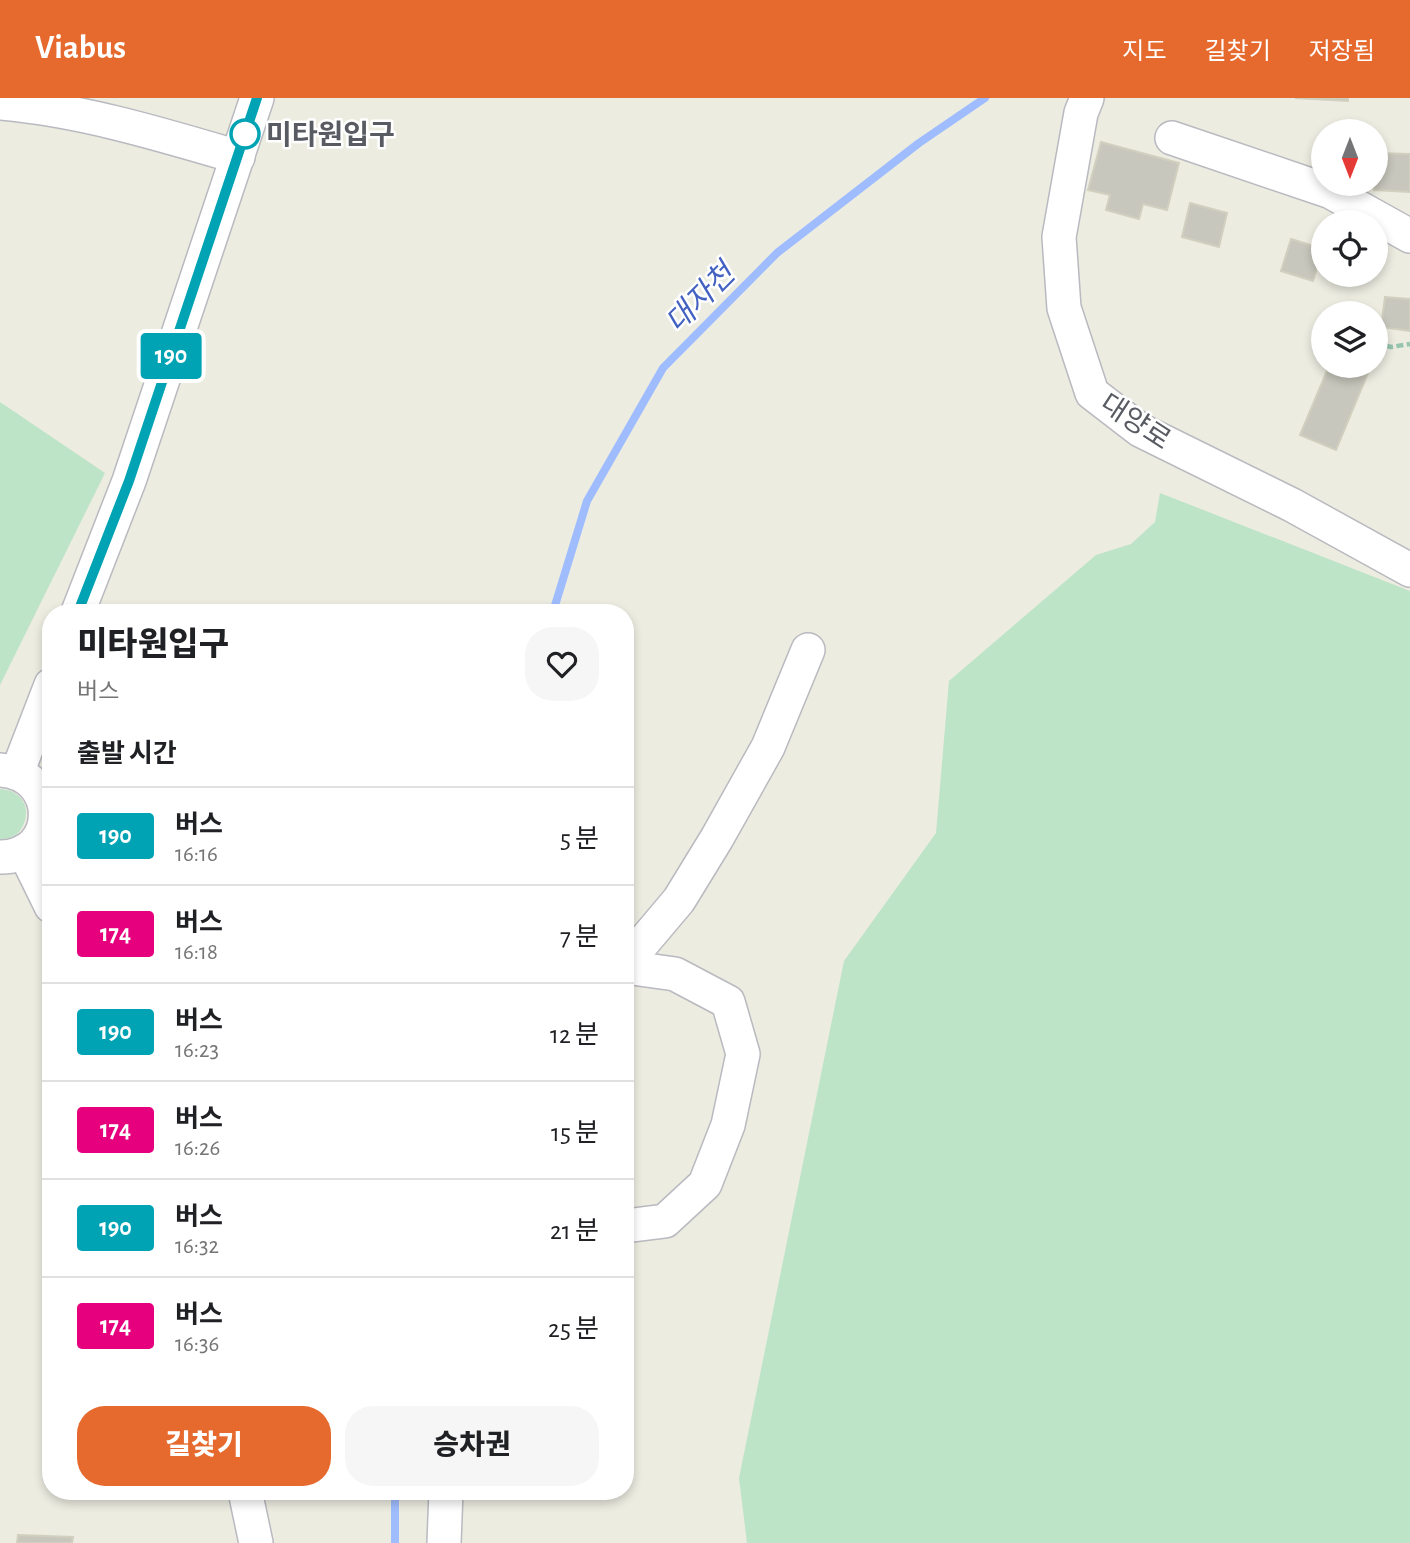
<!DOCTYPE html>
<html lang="ko">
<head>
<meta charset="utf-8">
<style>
  :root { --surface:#fff; --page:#f6f6f6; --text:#202124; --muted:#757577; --line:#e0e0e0; --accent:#e6692d }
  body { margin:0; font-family:"Alegreya Sans","Noto Sans KR",sans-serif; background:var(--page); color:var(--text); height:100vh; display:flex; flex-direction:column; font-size:26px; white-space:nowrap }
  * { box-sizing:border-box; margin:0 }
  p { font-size:23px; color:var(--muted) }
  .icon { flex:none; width:38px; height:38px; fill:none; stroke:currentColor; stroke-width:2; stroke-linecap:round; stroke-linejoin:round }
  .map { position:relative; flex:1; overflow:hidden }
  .panel { position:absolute; left:42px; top:506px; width:592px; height:896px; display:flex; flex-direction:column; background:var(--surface); border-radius:28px; box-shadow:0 4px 10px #0003 }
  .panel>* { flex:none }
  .badge { padding:0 14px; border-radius:5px; font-size:24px; line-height:46px }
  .needle { width:46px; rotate:180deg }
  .controls { position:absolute; left:1311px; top:21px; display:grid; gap:14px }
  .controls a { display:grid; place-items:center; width:77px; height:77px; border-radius:50%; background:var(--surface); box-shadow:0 4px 10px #0003; font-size:35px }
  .map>.badge { position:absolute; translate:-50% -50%; box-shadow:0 0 0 4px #fff }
  h2 { padding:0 35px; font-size:26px; line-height:63px }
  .round { display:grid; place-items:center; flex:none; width:74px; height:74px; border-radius:28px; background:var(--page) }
  .head { display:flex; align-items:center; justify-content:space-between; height:119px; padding:0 35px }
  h1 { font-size:33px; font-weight:800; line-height:52px }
  .action { display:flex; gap:14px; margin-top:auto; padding:14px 35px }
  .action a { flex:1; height:80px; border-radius:28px; background:var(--accent); color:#fff; font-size:28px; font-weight:800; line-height:80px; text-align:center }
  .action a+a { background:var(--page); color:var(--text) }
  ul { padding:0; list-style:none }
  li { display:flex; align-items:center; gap:21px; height:98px; padding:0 35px; border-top:2px solid var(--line) }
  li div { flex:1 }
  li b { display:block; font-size:26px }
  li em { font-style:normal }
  li .badge { min-width:77px; font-weight:700; text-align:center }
  header { display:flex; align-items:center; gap:42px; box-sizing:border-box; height:98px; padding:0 35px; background:var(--accent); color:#fff }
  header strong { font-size:33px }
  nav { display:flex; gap:38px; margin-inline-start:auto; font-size:24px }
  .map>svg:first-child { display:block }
</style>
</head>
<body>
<header>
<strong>Viabus</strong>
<nav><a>지도</a><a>길찾기</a><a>저장됨</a></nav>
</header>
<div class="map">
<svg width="1410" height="1445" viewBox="0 0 1410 1445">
  <rect width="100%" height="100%" fill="#ecece1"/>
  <g fill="#bde4c7">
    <polygon points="0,304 105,375 0,587"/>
    <polygon points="1160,395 1410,493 1410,1445 747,1445 739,1380 844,863 936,735 949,583 1096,457 1131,446 1155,424"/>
    <path d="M 0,691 C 25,692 34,716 18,735 L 10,740 L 0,741 Z"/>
  </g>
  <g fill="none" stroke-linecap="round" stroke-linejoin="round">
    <g stroke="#9fbdfe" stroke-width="8">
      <polyline points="553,514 587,403 663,270 777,155 919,45 985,0"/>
      <polyline points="395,1445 395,1393"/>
    </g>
  </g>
  <g fill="#c7c7bd" stroke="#d1d0bf" stroke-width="2">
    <polygon points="1295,0 1348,0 1348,3"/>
    <polygon points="1101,44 1179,65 1167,112 1143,106 1139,121 1106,112 1110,97 1088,92"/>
    <polygon points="1376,55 1410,56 1410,94 1374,92"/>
    <polygon points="1190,105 1227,115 1219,149 1182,139"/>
    <polygon points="1291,141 1323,151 1313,183 1281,173"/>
    <polygon points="1385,199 1410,201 1410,233 1381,229"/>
    <polygon points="1329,268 1365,268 1370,270 1336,352 1300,337"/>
    <polygon points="18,1437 73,1439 72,1445 17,1445"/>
  </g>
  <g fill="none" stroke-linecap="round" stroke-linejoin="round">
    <g stroke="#b9b9c0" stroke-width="36">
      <g id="minor">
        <polyline points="1087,0 1081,15 1059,139 1064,210 1092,295 1140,332 1292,407 1410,472"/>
        <path d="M 0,5 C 81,12 160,36 238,59"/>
        <polyline points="1172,40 1331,94 1410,138"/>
        <polyline points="78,514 129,383 257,0"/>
        <path d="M 0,672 C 62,676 59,760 0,759"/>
        <polyline points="17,675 51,587"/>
        <polyline points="24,753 51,808"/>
        <polyline points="625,866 679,802 717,740 768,649 808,552"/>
        <polyline points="625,869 675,876 728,904 743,956 728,1027 705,1086 665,1123 625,1128"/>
        <polyline points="245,1393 256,1445"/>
        <polyline points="444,1445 446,1393"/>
      </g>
    </g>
    <polyline stroke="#96c5af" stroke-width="4.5" stroke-dasharray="7 3.5" stroke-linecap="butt" points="1376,245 1391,249 1410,246"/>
    <use href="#minor" stroke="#fff" stroke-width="33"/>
  </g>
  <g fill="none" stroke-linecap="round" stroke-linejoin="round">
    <g stroke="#fff" stroke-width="16">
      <polyline id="line" points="78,514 129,383 257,0"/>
    </g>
    <use href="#line" stroke="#00a3b4" stroke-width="10"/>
  </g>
  <circle fill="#fff" stroke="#00a3b4" stroke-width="3.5" cx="245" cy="36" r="14"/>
  <g text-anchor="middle" stroke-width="5" stroke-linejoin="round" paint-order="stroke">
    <g font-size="28" font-weight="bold" fill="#595b62" stroke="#fff" text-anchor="start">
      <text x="266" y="46">미타원입구</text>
    </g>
    <g font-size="28" fill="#595b62" stroke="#fff">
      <text transform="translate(1136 323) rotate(33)" y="10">대양로</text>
    </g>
    <g font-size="30" font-style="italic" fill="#4361c0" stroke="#fff">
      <text transform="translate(700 200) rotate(-45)" y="10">대자천</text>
    </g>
  </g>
</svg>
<div class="controls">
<a><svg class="needle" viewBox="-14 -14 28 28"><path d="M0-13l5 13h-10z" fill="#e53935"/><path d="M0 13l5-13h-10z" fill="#757577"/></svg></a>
<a><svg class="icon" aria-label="locate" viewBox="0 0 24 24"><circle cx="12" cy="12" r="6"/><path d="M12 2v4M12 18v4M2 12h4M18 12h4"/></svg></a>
<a><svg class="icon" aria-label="layers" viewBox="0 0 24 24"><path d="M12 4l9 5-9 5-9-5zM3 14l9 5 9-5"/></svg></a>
</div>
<b class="badge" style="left:171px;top:258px;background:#00a3b4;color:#fff">190</b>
<section class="panel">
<div class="head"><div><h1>미타원입구</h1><p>버스</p></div><a class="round"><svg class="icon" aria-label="heart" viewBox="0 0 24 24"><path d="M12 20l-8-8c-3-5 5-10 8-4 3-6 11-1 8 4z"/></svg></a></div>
<h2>출발 시간</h2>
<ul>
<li><span class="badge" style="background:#00a3b4;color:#fff">190</span><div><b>버스</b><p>16:16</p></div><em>5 분</em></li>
<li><span class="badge" style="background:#e6007e;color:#fff">174</span><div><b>버스</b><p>16:18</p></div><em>7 분</em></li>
<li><span class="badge" style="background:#00a3b4;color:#fff">190</span><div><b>버스</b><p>16:23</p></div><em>12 분</em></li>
<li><span class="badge" style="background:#e6007e;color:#fff">174</span><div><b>버스</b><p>16:26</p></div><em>15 분</em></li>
<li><span class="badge" style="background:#00a3b4;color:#fff">190</span><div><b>버스</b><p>16:32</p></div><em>21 분</em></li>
<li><span class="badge" style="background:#e6007e;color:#fff">174</span><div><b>버스</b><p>16:36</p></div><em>25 분</em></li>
</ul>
<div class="action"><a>길찾기</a><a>승차권</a></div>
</section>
</div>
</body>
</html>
